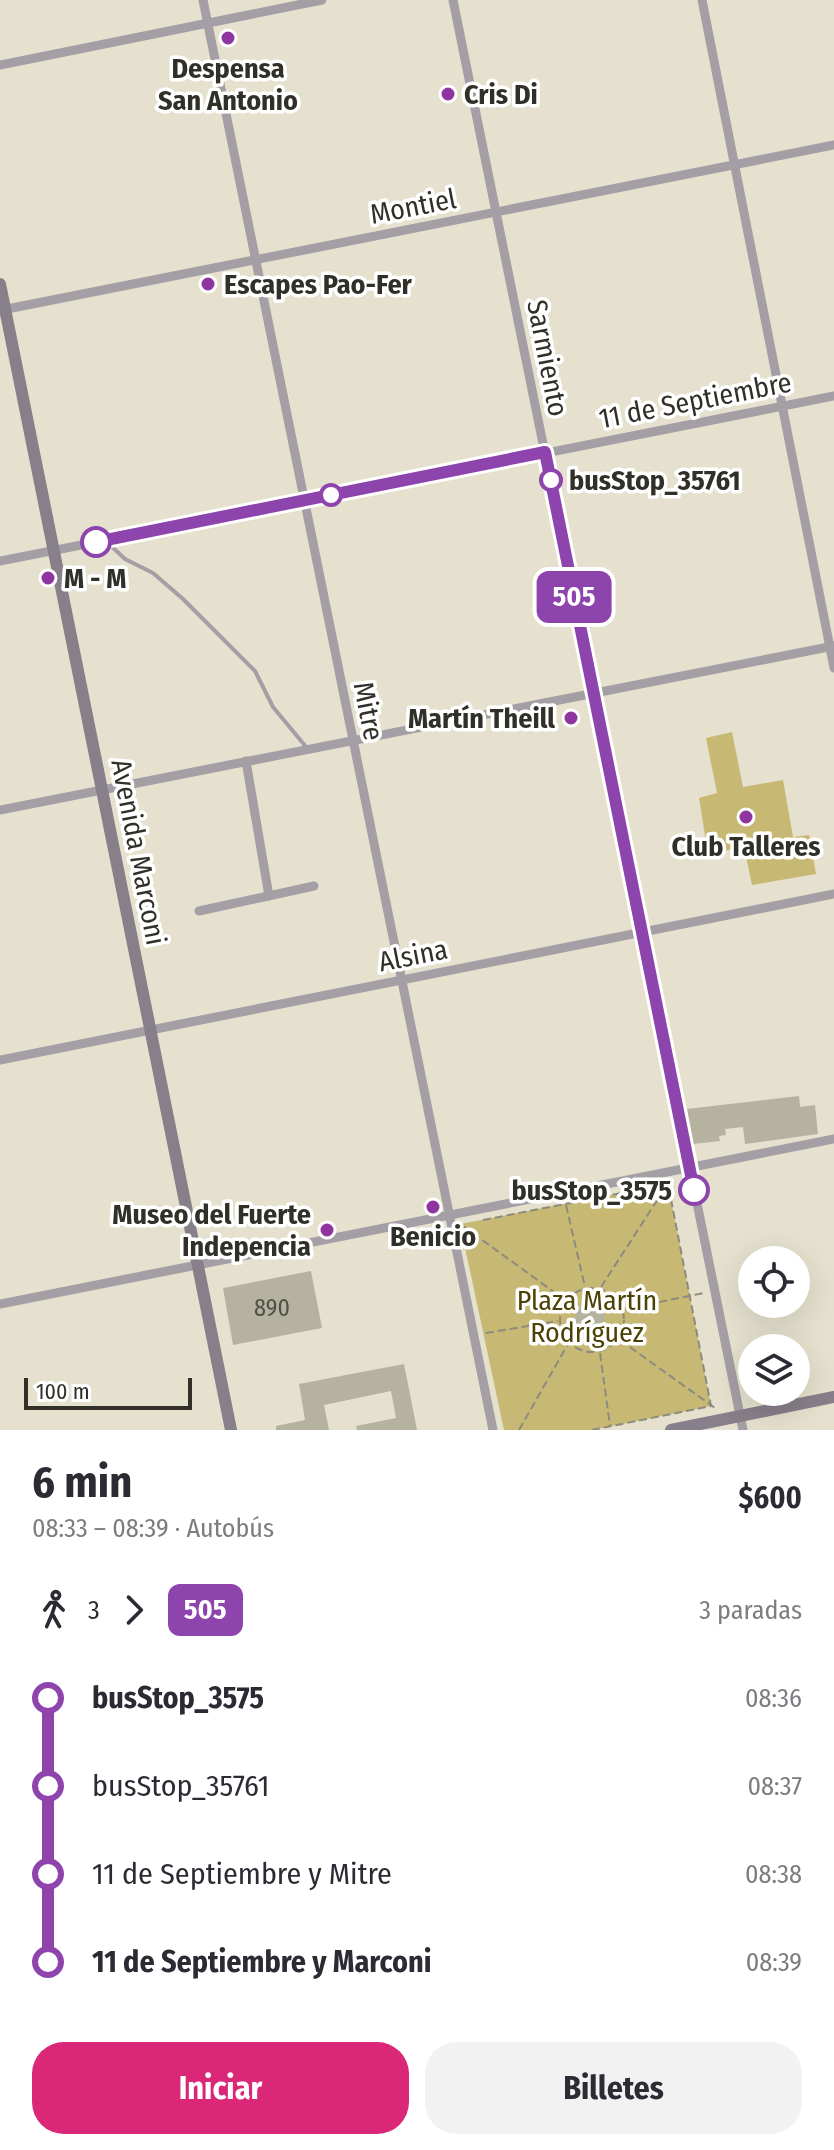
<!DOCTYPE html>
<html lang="es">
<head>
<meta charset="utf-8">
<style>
  :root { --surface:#fff; --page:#f2f2f3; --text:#2b2b33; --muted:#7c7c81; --accent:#db2777 }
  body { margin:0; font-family:"Fira Sans Condensed",sans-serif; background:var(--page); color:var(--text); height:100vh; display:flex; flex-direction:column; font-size:30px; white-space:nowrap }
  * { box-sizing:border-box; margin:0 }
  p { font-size:26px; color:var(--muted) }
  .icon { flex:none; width:44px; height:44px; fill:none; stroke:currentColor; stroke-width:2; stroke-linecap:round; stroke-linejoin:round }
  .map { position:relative; height:1430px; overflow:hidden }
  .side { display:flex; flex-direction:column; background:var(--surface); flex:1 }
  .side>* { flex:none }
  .badge { padding:0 16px; border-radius:12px; font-size:28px; line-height:52px }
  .controls { position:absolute; left:738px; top:1246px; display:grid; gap:16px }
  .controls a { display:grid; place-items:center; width:72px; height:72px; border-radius:50%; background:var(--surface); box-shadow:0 8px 32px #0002; font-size:40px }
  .scale { position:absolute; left:24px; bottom:20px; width:168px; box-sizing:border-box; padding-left:8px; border:4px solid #302f28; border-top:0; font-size:22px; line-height:28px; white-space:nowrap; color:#302f28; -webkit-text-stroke:6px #fff; paint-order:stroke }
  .map>.badge { position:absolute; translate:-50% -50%; box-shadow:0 0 0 4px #fff }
  .legs { display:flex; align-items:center; gap:12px; height:88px; padding:0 32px; font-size:26px }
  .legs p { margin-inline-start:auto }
  .headline { display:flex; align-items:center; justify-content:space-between; height:136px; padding:0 32px }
  h1 { font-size:44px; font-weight:700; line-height:60px }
  .primary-button { display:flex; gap:16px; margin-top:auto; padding:16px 32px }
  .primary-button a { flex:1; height:92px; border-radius:32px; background:var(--accent); color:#fff; font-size:32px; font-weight:700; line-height:92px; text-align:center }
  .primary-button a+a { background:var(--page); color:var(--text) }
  ul { padding:0 32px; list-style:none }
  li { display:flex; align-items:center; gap:28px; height:88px; font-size:30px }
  li i { display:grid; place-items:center; width:12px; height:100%; margin:0 10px; background:currentColor }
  li i::after { content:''; width:20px; height:20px; margin:-10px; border:6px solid; border-radius:50%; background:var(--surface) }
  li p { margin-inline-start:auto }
  li:first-child i { background:linear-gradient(#0000 50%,currentColor 0) }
  li:last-child i { background:linear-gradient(currentColor 50%,#0000 0) }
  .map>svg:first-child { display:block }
</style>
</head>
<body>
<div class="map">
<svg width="834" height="1430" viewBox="0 0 834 1430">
  <rect width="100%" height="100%" fill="#e5e1ce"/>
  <g fill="#c7b973">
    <polygon points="732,732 743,787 783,780 793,837 809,835 816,874 752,885 744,847 708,854 699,798 717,793 706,738"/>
    <polygon points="668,1184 711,1406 592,1430 504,1430 460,1224"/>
  </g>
  <g fill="#b5b2a0">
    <polygon points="799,1096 800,1107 815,1105 818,1134 745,1144 743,1127 725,1129 726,1135 719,1136 720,1141 693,1144 687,1109"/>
    <polygon points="311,1271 322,1328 233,1345 223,1288"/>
    <circle cx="590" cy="1317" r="15"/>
    <polygon points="404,1364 417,1430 357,1430 356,1426 396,1418 391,1391 324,1405 329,1430 276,1430 276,1426 305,1420 299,1384"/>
  </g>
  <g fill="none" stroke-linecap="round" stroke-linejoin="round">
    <g stroke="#8d8b7e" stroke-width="2" stroke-dasharray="8 4" stroke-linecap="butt">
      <polyline points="566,1205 585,1287"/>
      <polyline points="483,1220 668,1184 711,1406 592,1430"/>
      <polyline points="463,1226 565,1300"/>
      <polyline points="601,1287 667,1185"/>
      <circle cx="592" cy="1320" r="32"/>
      <polyline points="624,1309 704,1293"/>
      <polyline points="486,1333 558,1321"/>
      <polyline points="620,1340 715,1408"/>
      <polyline points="600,1353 610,1426"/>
      <polyline points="519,1430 568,1344"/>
    </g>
    <polyline stroke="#a49fa5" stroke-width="4" points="107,542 125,559 153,573 183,599 255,671 273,707 307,748"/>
    <g stroke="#a49fa5" stroke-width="9">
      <polyline points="203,0 493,1430"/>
      <polyline points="453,0 743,1430"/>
      <polyline points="702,0 834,668"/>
      <polyline points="0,65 322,0"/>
      <polyline points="2,310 834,145"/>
      <polyline points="0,561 834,396"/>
      <polyline points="246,761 269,896"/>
      <polyline points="0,810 834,646"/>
      <polyline points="199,911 314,886"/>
      <polyline points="0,1060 834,894"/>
      <polyline points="0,1304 834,1139"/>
    </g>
    <g stroke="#877f89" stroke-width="12">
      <polyline points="0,284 231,1430"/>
      <polyline points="671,1430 834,1397"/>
    </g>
  </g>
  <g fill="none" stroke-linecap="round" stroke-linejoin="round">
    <g stroke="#fff" stroke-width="18">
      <polyline id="line-1" points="96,542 545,452 694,1190"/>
    </g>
    <use href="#line-1" stroke="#8e44ad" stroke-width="12"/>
  </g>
  <g fill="#9035a0" stroke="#fff" stroke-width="3">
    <circle cx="228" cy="38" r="8"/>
    <circle cx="448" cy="94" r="8"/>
    <circle cx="208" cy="284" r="8"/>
    <circle cx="48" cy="578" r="8"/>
    <circle cx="571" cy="718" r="8"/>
    <circle cx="746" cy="817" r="8"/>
    <circle cx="433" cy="1207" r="8"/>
    <circle cx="327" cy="1230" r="8"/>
  </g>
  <g fill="#fff" stroke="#8e44ad" stroke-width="4">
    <circle cx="551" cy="480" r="10"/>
    <circle cx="331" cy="495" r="10"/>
    <circle cx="96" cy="542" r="14"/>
    <circle cx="694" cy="1190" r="14"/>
  </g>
  <g text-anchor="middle" stroke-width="7" stroke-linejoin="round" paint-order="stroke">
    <g font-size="24" fill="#515046">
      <text x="272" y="1316">890</text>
    </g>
    <g font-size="28" font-weight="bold" fill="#302f28" stroke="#fff">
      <text x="228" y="78">Despensa<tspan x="228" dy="32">San Antonio</tspan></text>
      <text x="464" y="104" text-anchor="start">Cris Di</text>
      <text x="224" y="294" text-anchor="start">Escapes Pao-Fer</text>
      <text x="64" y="588" text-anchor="start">M - M</text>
      <text x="555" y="728" text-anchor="end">Martín Theill</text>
      <text x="746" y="856">Club Talleres</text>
      <text x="311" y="1224" text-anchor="end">Museo del Fuerte<tspan x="311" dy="32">Indepencia</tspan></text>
      <text x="433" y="1246">Benicio</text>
    </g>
    <g font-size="28" fill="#302f28" stroke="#fff">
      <text transform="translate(413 206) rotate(-11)" y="10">Montiel</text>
      <text transform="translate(548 358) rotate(79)" y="10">Sarmiento</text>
      <text transform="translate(695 400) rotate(-11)" y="10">11 de Septiembre</text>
      <text transform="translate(369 711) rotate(79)" y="10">Mitre</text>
      <text transform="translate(139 852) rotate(79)" y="10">Avenida Marconi</text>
      <text transform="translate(413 955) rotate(-11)" y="10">Alsina</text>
    </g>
    <g font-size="28" font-weight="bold" fill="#302f28" stroke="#fff" text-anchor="start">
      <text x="569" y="490">busStop_35761</text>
      <text x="672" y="1200" text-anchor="end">busStop_3575</text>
    </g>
    <g font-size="28" fill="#4d4205" stroke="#fff">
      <text x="587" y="1310">Plaza Martín<tspan x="587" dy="32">Rodríguez</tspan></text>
    </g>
  </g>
</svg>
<div class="controls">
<a><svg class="icon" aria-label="locate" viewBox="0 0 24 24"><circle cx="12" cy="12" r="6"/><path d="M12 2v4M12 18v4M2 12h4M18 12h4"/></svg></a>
<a><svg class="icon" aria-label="layers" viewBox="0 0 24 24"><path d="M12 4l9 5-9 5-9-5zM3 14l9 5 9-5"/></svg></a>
</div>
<div class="scale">100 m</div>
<b class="badge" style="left:574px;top:597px;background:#8e44ad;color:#fff">505</b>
</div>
<section class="side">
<div class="headline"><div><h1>6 min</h1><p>08:33 – 08:39 · Autobús</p></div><b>$600</b></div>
<div class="legs"><svg class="icon" aria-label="walk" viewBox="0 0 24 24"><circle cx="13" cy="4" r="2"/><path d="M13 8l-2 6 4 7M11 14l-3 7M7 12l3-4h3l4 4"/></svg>3<svg class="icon" aria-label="forward" viewBox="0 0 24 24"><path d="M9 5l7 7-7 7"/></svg><b class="badge" style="background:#8e44ad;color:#fff">505</b><p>3 paradas</p></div>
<ul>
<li><i style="color:#8e44ad"></i><b>busStop_3575</b><p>08:36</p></li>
<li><i style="color:#8e44ad"></i><span>busStop_35761</span><p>08:37</p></li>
<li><i style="color:#8e44ad"></i><span>11 de Septiembre y Mitre</span><p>08:38</p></li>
<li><i style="color:#8e44ad"></i><b>11 de Septiembre y Marconi</b><p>08:39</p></li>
</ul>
<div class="primary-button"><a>Iniciar</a><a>Billetes</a></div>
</section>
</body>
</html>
